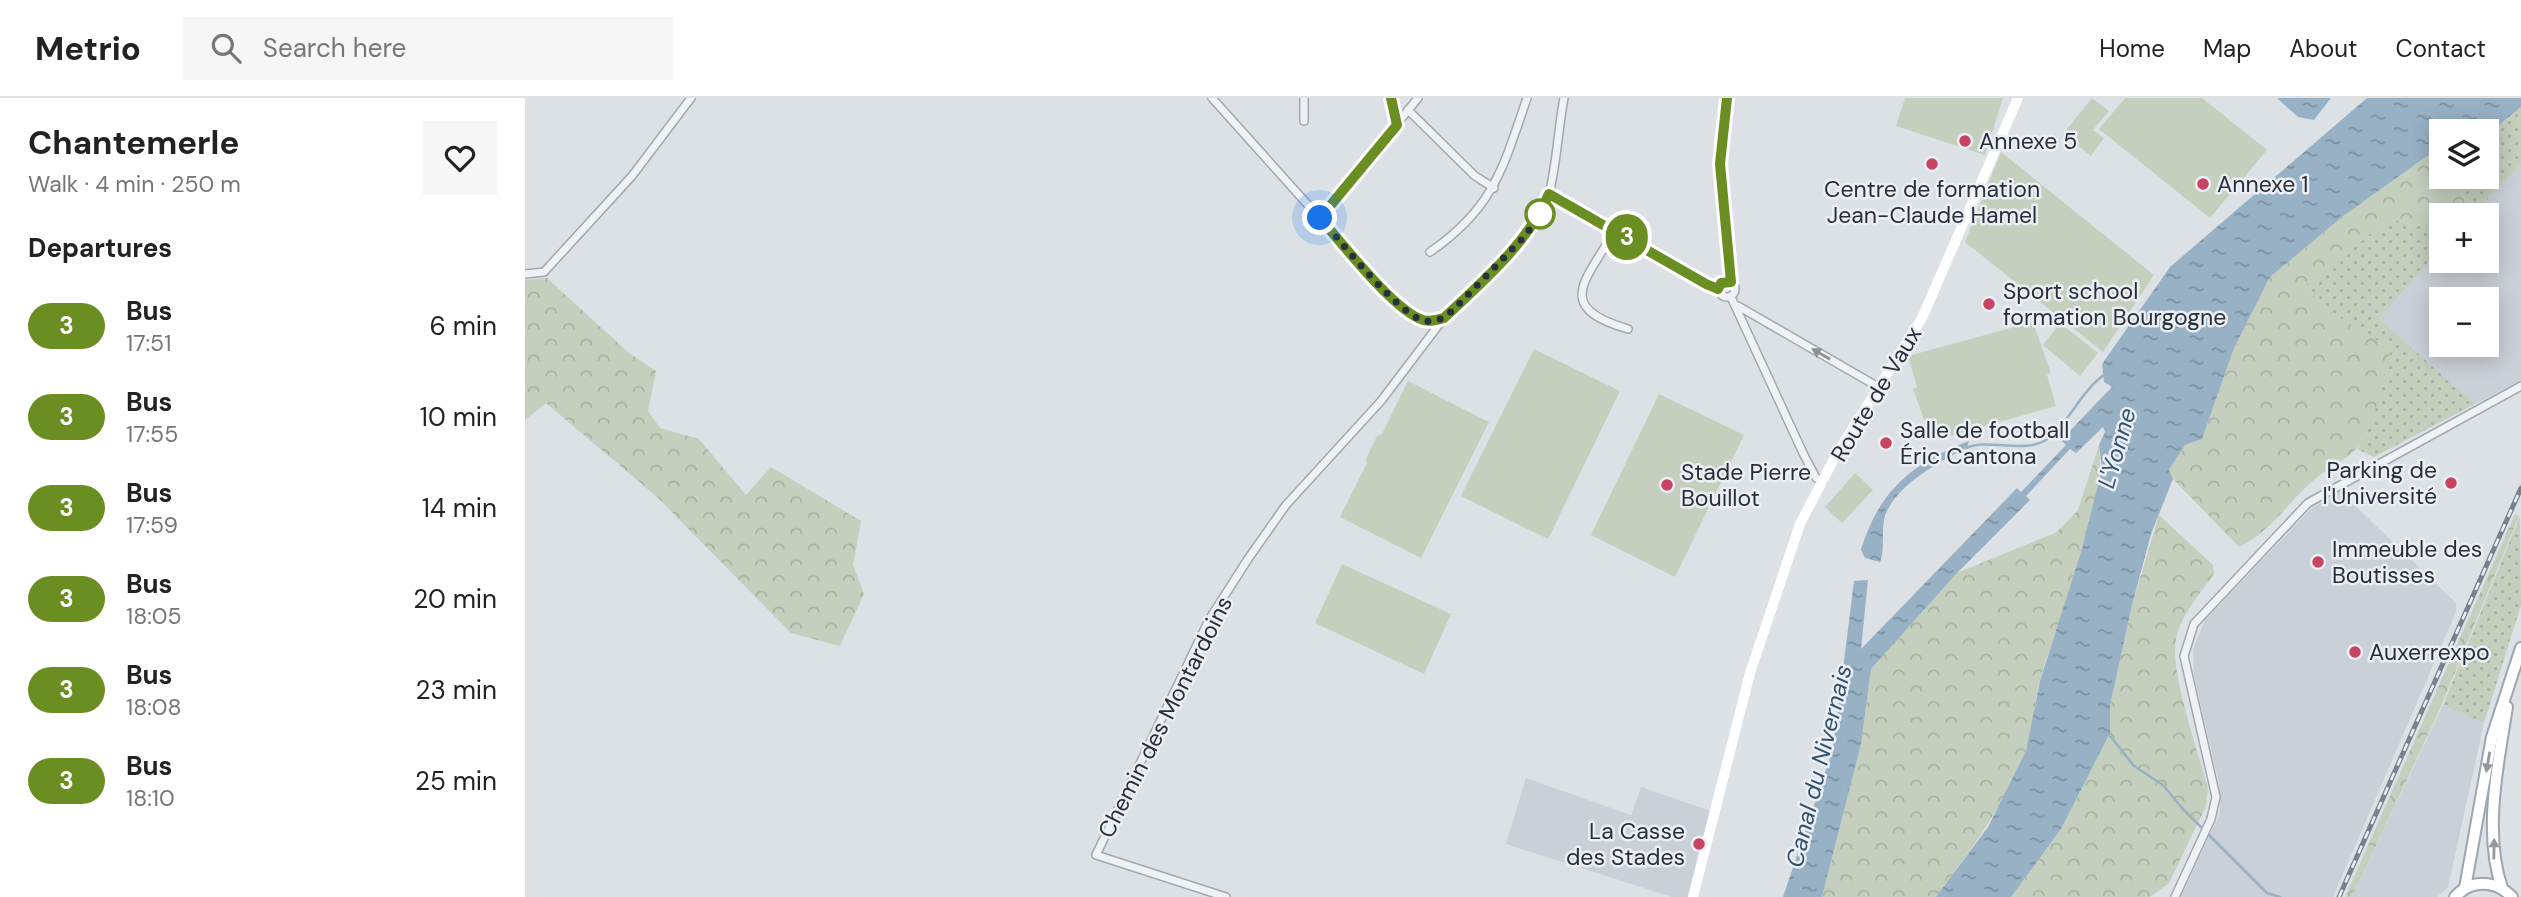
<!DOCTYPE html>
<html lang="en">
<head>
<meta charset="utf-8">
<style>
  :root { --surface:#fff; --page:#f6f6f6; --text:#222; --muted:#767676; --line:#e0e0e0 }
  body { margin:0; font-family:"DM Sans",sans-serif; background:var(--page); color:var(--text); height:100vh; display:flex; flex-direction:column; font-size:26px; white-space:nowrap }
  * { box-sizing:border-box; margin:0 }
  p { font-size:23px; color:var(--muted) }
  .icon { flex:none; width:38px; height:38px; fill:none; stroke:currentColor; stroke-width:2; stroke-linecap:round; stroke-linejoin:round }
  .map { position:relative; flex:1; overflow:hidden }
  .side { display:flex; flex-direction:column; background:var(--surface); width:525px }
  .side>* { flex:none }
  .badge { padding:0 14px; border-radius:23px; font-size:24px; line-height:46px }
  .controls { position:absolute; left:1904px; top:21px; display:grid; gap:14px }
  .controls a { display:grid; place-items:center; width:70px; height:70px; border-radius:0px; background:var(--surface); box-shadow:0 4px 18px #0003; font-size:35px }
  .you { position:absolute; width:35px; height:35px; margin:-18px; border:5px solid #fff; border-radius:50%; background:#1a73e8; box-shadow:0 0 0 10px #1a73e833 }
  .map>.badge { position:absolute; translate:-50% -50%; box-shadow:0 0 0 4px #fff }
  h2 { padding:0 28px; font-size:26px; line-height:63px }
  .round { display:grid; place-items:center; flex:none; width:74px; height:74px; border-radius:0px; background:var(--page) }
  .head { display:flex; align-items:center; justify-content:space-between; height:119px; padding:0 28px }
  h1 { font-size:33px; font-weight:700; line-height:52px }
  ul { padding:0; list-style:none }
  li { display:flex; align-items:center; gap:21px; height:91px; padding:0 28px }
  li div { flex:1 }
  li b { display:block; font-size:26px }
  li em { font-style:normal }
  li .badge { min-width:77px; font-weight:700; text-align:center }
  header { display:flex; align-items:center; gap:42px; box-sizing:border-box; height:98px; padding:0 35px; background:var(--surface); border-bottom:2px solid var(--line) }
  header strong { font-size:33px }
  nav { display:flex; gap:38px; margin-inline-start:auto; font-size:24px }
  .search { width:490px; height:63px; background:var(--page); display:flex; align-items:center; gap:18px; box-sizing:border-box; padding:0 24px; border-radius:0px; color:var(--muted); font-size:26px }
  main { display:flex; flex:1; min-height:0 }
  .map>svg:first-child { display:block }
</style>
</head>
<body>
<header>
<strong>Metrio</strong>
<div class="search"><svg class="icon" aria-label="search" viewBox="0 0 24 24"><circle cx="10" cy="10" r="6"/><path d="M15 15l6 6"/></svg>Search here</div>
<nav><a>Home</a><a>Map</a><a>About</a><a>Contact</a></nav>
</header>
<main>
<section class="side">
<div class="head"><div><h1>Chantemerle</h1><p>Walk · 4 min · 250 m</p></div><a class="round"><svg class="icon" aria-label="heart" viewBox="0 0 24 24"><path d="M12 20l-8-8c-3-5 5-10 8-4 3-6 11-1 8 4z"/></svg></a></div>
<h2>Departures</h2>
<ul>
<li><span class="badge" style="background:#6b8e23;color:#fff">3</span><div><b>Bus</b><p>17:51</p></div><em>6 min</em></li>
<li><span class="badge" style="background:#6b8e23;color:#fff">3</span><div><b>Bus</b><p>17:55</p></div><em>10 min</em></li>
<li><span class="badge" style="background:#6b8e23;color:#fff">3</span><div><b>Bus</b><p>17:59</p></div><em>14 min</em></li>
<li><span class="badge" style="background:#6b8e23;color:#fff">3</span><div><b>Bus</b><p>18:05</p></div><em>20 min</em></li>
<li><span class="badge" style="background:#6b8e23;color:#fff">3</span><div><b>Bus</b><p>18:08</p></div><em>23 min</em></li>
<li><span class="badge" style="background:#6b8e23;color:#fff">3</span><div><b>Bus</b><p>18:10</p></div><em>25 min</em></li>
</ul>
</section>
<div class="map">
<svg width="1996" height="799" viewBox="0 0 1996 799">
  <defs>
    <pattern id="grass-dots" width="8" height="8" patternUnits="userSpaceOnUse" patternTransform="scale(1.75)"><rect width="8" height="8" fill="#c4cfbe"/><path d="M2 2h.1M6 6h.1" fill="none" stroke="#a8b2a4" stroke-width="1.8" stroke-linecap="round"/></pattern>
    <pattern id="forest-crowns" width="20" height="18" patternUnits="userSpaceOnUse" patternTransform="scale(1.75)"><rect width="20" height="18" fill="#c4cfbe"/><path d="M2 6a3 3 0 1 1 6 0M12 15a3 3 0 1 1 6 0" fill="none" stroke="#a8b2a4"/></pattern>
    <pattern id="water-ripples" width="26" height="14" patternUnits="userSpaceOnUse" patternTransform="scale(1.75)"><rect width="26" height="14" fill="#98b1c5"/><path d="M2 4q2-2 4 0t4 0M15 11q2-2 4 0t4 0" fill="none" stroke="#7c90a1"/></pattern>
  </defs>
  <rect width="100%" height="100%" fill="#dce1e6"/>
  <g fill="#cad0d7" fill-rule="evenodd">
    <path d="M 1996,66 L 1996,282 L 1950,306 L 1854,221 L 1916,151 L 1916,163 L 1962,163 L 1962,117 L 1948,117 ZM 1916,201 L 1962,201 L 1962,247 L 1916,247 Z"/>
    <polygon points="1815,393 1931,505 1931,514 1808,799 1656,799 1695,715 1694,686 1669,577 1668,551 1680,522 1788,409"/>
    <polygon points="1918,607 1959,625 1923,789 1912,799 1827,799"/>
    <polygon points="1001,680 1106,717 1116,689 1186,713 1163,799 1147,799 981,746"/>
  </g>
  <g fill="url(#grass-dots)">
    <polygon points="1996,9 1996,66 1948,117 1918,117 1942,108 1930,79 1962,79 1962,51 1968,45 1962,43 1962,37"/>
    <polygon points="1916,118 1916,151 1854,221 1950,306 1849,359 1832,351 1841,336 1866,251 1804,213 1779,188 1845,136 1870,122 1891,128"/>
    <polygon points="1995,418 1996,507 1959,625 1918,607"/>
  </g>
  <g fill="url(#forest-crowns)">
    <path d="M 1916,48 L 1916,79 L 1930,79 L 1942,108 L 1891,128 L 1870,122 L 1845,136 L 1779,188 L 1804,213 L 1866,251 C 1858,279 1853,314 1839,339 C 1828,360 1812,364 1795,377 C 1766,399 1747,434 1714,449 L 1648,381 L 1644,372 L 1660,347 L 1677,341 L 1709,250 L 1745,179 L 1817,119 Z"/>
    <polygon points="22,180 104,255 131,273 123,313 135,330 174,341 221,397 246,369 336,423 328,467 339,496 315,548 266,535 132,399 21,305 0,322 0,182"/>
    <path d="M 1574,347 C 1581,415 1534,516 1515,582 C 1508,606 1509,633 1500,655 C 1479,708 1445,753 1411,799 L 1297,799 L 1336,646 L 1346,571 L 1432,475 L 1532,434 L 1553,412 Z"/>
    <polygon points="1990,416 1994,418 1914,613 1827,799 1820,799"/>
    <path d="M 1634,417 L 1688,467 L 1689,476 C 1675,496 1656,517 1651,541 C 1644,572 1674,656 1683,690 L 1681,708 L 1644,785 L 1625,799 L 1486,799 L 1536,731 L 1585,635 L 1585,608 L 1607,507 Z"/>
  </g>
  <g fill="#c4cfbe">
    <polygon points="1380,0 1478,0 1460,57 1371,28"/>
    <polygon points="1567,0 1584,13 1568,32 1579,40 1566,58 1538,36"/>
    <polygon points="1600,0 1677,0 1742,52 1685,120 1574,31"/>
    <polygon points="1476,54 1629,177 1578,254 1440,144"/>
    <polygon points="1508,224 1526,275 1522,277 1531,308 1407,343 1388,291 1392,289 1383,258"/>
    <polygon points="1535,225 1573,255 1555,278 1518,247"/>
    <polygon points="1009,251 1095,293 1023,441 936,398"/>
    <polygon points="883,283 964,324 896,460 815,419 842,365 841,361 852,338 857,336"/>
    <polygon points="1134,296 1219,337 1150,479 1066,437"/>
    <polygon points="1330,375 1348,392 1317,425 1300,409"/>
    <polygon points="817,466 926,516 899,576 790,525"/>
  </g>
  <g fill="url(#water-ripples)">
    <polygon points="1752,0 1806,0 1789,22 1773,19"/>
    <polygon points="1842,0 1996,0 1996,9 1962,37 1962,33 1916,33 1916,48 1817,119 1745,179 1709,250 1677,341 1660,347 1644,372 1648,381 1626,436 1607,507 1585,608 1585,635 1536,731 1486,799 1411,799 1463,729 1501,653 1515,583 1557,451 1577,371 1574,347 1580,334 1578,329 1551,355 1545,351 1501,398 1505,402 1432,475 1346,571 1336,646 1297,799 1258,799 1308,651 1329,483 1343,482 1336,551 1492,390 1496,394 1541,347 1536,342 1587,289 1579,284 1577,266 1645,169"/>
    <path d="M 1444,343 L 1442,349 C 1414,365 1375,384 1361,415 C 1355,430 1361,449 1355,464 L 1340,460 L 1336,452 C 1354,392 1388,365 1444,343 Z"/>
  </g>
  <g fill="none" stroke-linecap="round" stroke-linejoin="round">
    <g stroke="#98b1c5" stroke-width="2.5">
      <path d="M 1441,350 C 1464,340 1499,356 1521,342 C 1543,327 1555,294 1579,277"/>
      <polyline points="1582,634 1609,668 1638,687 1657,710 1742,795 1755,799"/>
    </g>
    <g stroke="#a2a8af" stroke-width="10">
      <g id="street">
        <path d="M 687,0 L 862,195 C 883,215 904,234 929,211 C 960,177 1012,142 1024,96 C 1032,65 1033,31 1039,0"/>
        <polyline points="866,0 872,27"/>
        <polyline points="1203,0 1195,66 1206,184"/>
        <polyline points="883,12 950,78 969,90"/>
        <polyline points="779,23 779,0"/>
        <polyline points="1024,96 1193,191"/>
        <polyline points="795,120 893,0"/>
        <path d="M 1090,132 C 1062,182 1027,209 1103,231"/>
        <path d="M 905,154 C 969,110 978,70 1002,0"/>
        <polyline points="0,176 19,174 107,78 166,0"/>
        <circle cx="1202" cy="191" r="8"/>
        <polyline points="1206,199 1278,355 1291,380 1298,383"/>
        <polyline points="1213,208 1355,290"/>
        <polyline points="701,799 571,757 684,522 723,461 761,407 856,303 919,220"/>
        <polyline points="1650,799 1686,721 1691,699 1659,558 1669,526 1783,405 1996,288"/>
      </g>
    </g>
    <g stroke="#9ca6b1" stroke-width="14">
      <g id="primary">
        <polyline points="1940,790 1967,639 1996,550"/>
        <path d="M 1977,790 C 1958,736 1973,665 1982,609"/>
        <path d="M 1930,799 C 1946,781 1971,782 1987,799"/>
      </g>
    </g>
    <use href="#street" stroke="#eff1f4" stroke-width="7"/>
    <polyline stroke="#fff" stroke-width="10" points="1168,799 1225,575 1275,426 1310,359 1397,220 1493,0"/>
    <use href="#primary" stroke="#fff" stroke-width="10"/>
    <g stroke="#76828f" stroke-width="5">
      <polyline id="rail" points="1814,799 1996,390"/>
    </g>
    <use href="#rail" stroke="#ebeff4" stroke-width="2.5" stroke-dasharray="8" stroke-linecap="butt"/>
  </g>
  <defs><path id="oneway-solid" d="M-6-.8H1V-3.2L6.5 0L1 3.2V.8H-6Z" transform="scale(1.75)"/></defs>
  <use fill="#8b9098" href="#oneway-solid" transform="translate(1296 256) rotate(-150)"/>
  <g fill="#93989d">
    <use href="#oneway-solid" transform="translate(1963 664) rotate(100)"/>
    <use href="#oneway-solid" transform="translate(1969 751) rotate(-89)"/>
  </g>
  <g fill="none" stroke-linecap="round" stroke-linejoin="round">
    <g stroke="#fff" stroke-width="16">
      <path id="line" d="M 866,0 L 872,27 L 795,120 C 816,144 869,213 898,222 C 905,224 912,222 919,220 C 958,183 1003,145 1024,96 L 1181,186 L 1193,191 L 1196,185 L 1206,184 L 1195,66 L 1202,0"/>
    </g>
    <use href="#line" stroke="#6b8e23" stroke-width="10"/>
    <path stroke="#27303b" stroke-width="7" stroke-dasharray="0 12.6" d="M 795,120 C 815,142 874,218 900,223 C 913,225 921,218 929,211 L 1000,138 L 1015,116"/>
  </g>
  <g fill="#c84463" stroke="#ebeff4" stroke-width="2.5">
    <circle cx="1440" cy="43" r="7"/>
    <circle cx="1407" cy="66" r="7"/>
    <circle cx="1678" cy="86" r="7"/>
    <circle cx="1464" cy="206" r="7"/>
    <circle cx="1361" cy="345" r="7"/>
    <circle cx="1926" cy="385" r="7"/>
    <circle cx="1142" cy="387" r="7"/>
    <circle cx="1793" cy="464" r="7"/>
    <circle cx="1830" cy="554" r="7"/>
    <circle cx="1174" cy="746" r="7"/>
  </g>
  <circle fill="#fff" stroke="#6b8e23" stroke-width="3.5" cx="1015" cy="116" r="14"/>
  <g text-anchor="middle" stroke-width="5" stroke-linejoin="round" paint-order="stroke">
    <g font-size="23" fill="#27303b" stroke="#ebeff4" text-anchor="start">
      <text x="1454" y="51">Annexe 5</text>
      <text x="1692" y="94">Annexe 1</text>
      <text x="1407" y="99" text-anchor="middle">Centre de formation<tspan x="1407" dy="26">Jean-Claude Hamel</tspan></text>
      <text x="1478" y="201">Sport school<tspan x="1478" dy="26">formation Bourgogne</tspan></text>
      <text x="1375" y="340">Salle de football<tspan x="1375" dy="26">Éric Cantona</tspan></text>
      <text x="1912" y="380" text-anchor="end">Parking de<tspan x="1912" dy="26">l'Université</tspan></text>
      <text x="1156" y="382">Stade Pierre<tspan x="1156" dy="26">Bouillot</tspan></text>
      <text x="1807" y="459">Immeuble des<tspan x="1807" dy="26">Boutisses</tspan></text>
      <text x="1844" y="562">Auxerrexpo</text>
      <text x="1160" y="741" text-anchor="end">La Casse<tspan x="1160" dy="26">des Stades</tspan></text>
    </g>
    <g font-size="23" fill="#27303b" stroke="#ebeff4">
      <text transform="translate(1351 296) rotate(-59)" y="8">Route de Vaux</text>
      <text transform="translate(640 619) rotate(-63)" y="8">Chemin des Montardoins</text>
    </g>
    <g font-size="24" font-style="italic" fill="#33526d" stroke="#ebeff4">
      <text transform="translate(1592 350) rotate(-74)" y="8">L'Yonne</text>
      <text transform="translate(1294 668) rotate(-76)" y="8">Canal du Nivernais</text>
    </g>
  </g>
</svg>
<div class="controls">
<a><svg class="icon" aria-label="layers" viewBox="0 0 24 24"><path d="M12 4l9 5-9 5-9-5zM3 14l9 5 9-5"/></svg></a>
<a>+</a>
<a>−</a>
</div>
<div class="you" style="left:795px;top:120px"></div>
<b class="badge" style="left:1102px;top:139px;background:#6b8e23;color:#fff">3</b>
</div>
</main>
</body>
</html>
